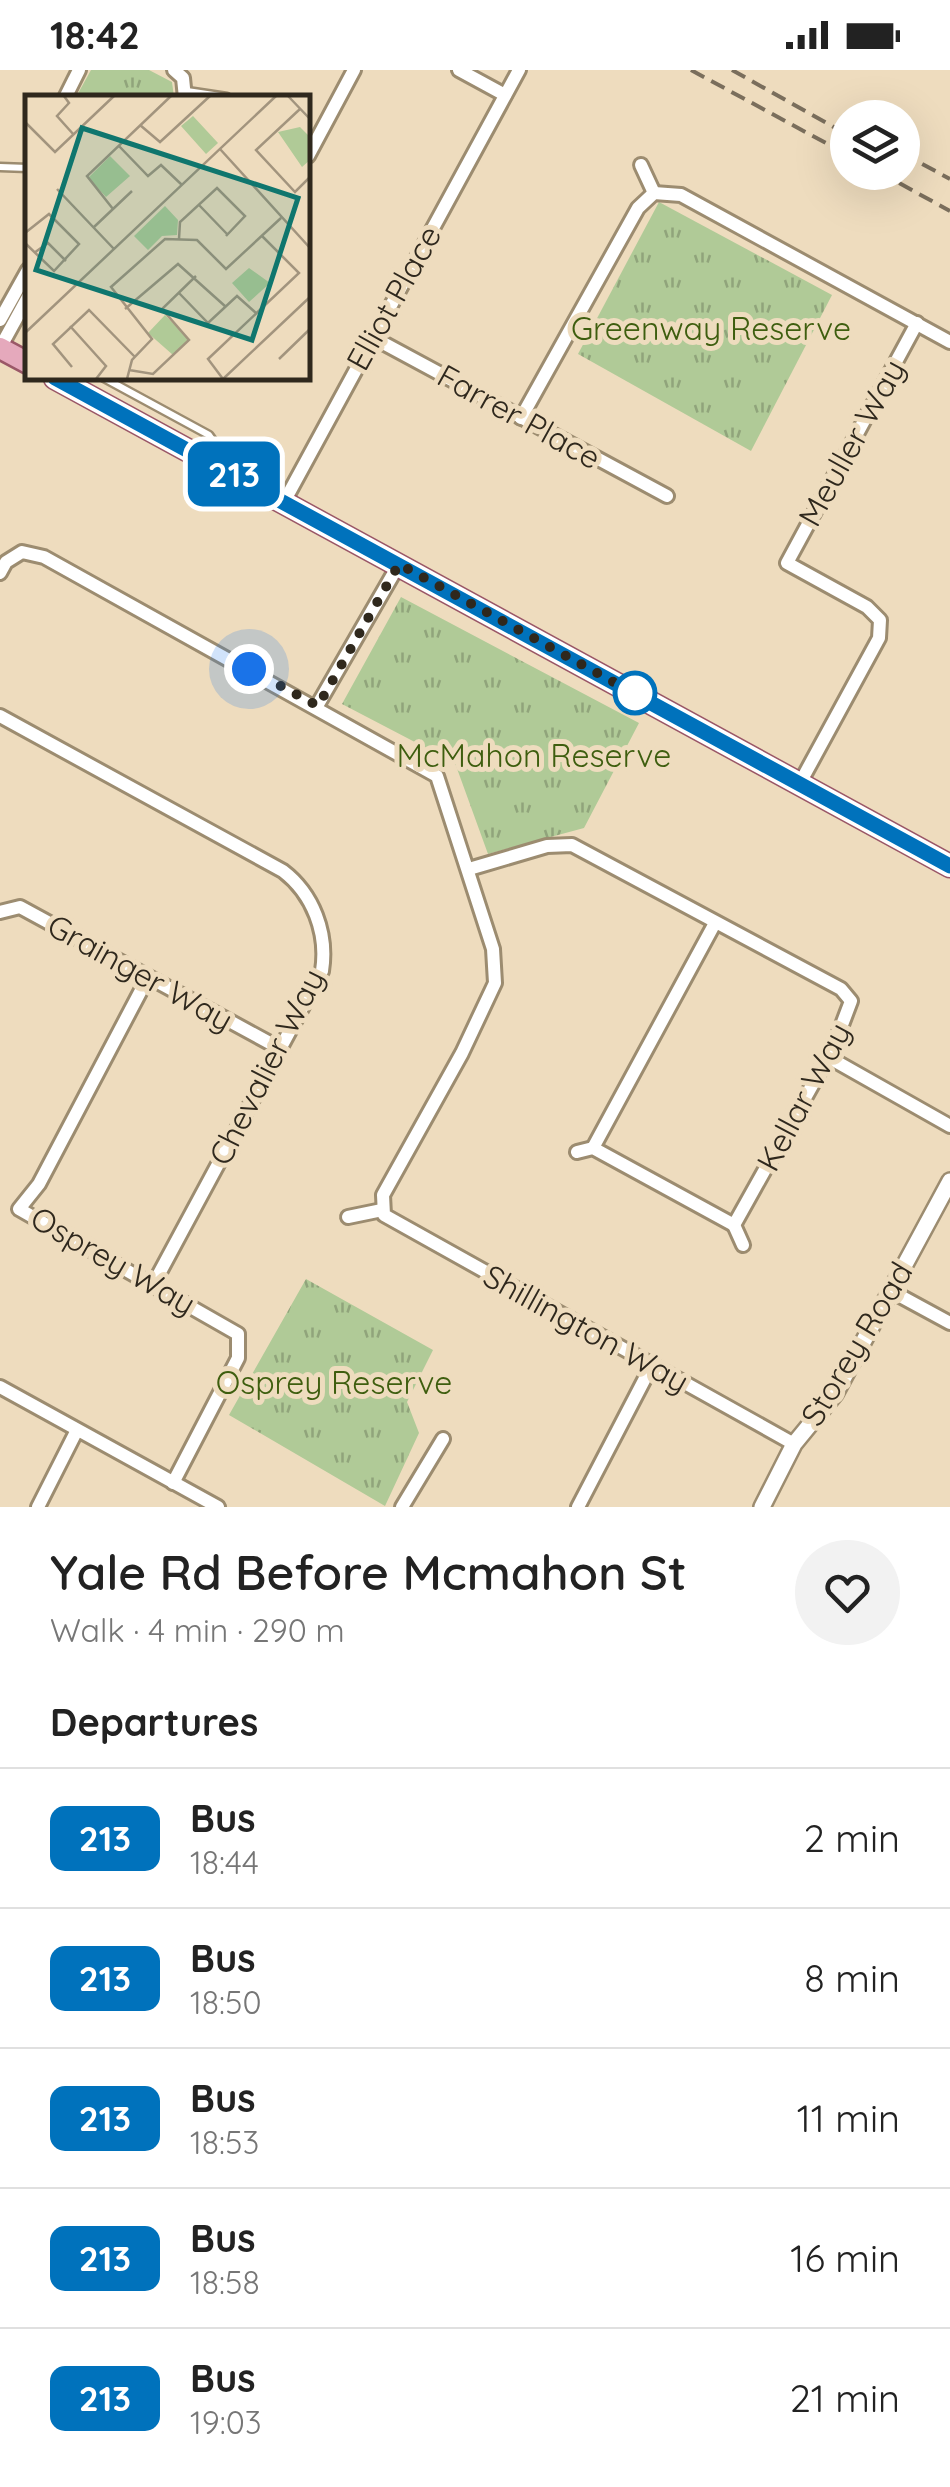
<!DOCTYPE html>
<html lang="en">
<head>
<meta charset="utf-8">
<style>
  :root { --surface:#fff; --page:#f2f2f2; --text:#222; --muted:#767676; --line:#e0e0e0 }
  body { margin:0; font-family:Quicksand,sans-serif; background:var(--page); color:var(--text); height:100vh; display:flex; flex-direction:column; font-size:38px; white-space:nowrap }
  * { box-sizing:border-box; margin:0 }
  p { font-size:32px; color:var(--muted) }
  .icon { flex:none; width:55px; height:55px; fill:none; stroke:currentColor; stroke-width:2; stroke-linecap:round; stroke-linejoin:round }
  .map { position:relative; height:1437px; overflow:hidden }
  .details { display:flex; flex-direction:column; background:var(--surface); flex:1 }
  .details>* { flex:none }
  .badge { padding:0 20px; border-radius:15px; font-size:35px; line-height:65px }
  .controls { position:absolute; left:830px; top:30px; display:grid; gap:20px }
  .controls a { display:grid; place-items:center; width:90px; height:90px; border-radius:50%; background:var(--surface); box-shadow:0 10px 40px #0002; font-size:50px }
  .you { position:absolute; width:50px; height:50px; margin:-25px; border:8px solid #fff; border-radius:50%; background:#1a73e8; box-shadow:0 0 0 15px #1a73e833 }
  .map>.badge { position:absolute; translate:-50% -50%; box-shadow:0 0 0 5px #fff }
  h2 { padding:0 50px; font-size:38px; line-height:90px }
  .round { display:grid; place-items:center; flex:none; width:105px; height:105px; border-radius:52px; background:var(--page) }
  .headline { display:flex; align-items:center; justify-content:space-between; height:170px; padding:0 50px }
  h1 { font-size:48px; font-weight:600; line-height:75px }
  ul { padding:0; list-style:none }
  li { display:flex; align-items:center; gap:30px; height:140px; padding:0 50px; border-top:2px solid var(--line) }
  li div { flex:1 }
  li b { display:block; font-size:38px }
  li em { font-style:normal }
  li .badge { min-width:110px; font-weight:700; text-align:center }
  .status { display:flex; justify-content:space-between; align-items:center; height:70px; padding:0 50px; background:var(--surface); direction:ltr }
  .status svg { height:28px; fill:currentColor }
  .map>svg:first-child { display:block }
</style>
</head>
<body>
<div class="status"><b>18:42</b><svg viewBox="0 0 49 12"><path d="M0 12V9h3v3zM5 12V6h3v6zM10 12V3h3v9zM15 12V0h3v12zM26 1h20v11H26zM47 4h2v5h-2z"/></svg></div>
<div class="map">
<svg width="950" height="1437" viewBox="0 0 950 1437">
  <defs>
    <pattern id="grass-tufts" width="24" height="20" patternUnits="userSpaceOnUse" patternTransform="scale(2.5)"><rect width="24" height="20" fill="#b0ca97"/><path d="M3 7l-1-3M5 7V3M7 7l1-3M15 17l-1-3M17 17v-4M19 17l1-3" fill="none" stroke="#90a47b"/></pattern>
  </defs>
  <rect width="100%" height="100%" fill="#eedcbe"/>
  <g fill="url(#grass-tufts)">
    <polygon points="91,0 149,0 172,12 174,27 76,27"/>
    <polygon points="659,132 832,225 751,381 578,284"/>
    <polygon points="401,527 639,653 584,758 488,784 455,693 342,634"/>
    <polygon points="306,1209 433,1280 407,1332 419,1363 385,1436 229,1345"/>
  </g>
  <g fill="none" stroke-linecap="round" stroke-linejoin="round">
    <g stroke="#9c8c70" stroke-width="11">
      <g id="service">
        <polyline points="187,21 227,27"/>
        <polyline points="0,97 28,98"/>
        <polyline points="104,308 209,365 214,372 215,392"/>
      </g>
    </g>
    <g stroke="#9c8c70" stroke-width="18">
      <g id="minor">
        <polyline points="174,0 183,8 185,28"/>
        <polyline points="459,0 505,25"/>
        <polyline points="65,28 79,0"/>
        <polyline points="308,86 354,0"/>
        <polyline points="641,95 654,123"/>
        <polyline points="0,250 28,200"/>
        <polyline points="372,267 667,426"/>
        <polyline points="0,278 28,227"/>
        <polyline points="521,348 638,138 654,123 681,125 950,272"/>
        <polyline points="284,432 519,0"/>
        <polyline points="0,503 6,492 22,482 44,487 437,706 493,879 495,913 462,983 383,1125 384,1145 794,1374"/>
        <polyline points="317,636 399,494"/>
        <path d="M 0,646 L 283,801 C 313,824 328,863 322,901 L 153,1215"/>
        <polyline points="800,713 879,568 880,550 867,537 787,493 917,253"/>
        <polyline points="469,799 547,776 572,775 841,919 851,931 834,976 734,1155 593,1078 577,1082"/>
        <polyline points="0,842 20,837 279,978"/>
        <polyline points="147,909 39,1114 19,1139 238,1264 238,1288 173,1413"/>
        <polyline points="828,987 950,1056"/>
        <polyline points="593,1078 715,853"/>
        <polyline points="348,1147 382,1140"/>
        <polyline points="734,1155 743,1175"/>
        <polyline points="891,1221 950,1253"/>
        <polyline points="0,1317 218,1437"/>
        <polyline points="38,1437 77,1360"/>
        <polyline points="402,1437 443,1369"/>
        <polyline points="578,1437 652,1295"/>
      </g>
    </g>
    <g stroke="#9c8c70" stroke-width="20">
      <polyline id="tertiary" points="762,1437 794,1374 835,1324 950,1111"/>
    </g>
    <g stroke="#9a5767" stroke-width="25">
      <g id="primary">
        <polyline points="0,278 28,293"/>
        <polyline points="55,308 950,796"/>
      </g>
    </g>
    <use href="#service" stroke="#fff" stroke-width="6"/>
    <use href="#minor" stroke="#fff" stroke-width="12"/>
    <use href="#tertiary" stroke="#fff" stroke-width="15"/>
    <use href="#primary" stroke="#e5a9bc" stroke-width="20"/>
    <g stroke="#7a6e5c" stroke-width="4" stroke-dasharray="15 8" stroke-linecap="butt">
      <polyline points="691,0 848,85"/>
      <polyline points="732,0 848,65"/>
      <polyline points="902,83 950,109"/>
      <polyline points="879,102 950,141"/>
    </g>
  </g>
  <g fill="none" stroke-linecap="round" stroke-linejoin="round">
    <g stroke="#fff" stroke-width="22">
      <polyline id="line" points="55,308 950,796"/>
    </g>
    <use href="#line" stroke="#0072bc" stroke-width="15"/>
    <polyline stroke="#2f281d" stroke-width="10" stroke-dasharray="0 18" points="249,599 318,636 399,494 639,626 635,623"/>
  </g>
  <circle fill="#fff" stroke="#0072bc" stroke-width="5" cx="635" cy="623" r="20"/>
  <g text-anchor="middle" stroke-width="10" stroke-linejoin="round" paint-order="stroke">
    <g font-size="32" fill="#2f281d" stroke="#eedcbe">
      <text transform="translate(394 228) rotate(-61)" y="11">Elliot Place</text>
      <text transform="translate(519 347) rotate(29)" y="11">Farrer Place</text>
      <text transform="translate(852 373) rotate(-61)" y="11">Meuller Way</text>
      <text transform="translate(140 903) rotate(29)" y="11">Grainger Way</text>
      <text transform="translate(267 997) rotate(-63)" y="11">Chevalier Way</text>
      <text transform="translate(804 1027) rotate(-62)" y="11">Kellar Way</text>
      <text transform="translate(113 1191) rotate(30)" y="11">Osprey Way</text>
      <text transform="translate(586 1259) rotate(29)" y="11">Shillington Way</text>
      <text transform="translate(857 1274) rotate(-59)" y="11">Storey Road</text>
    </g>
    <g font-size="32" fill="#3e5e0f" stroke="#eedcbe">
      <text x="711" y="270">Greenway Reserve</text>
      <text x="534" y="697">McMahon Reserve</text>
      <text x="334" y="1324">Osprey Reserve</text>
    </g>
  </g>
  <g transform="translate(25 25)">
    <rect width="285" height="285" fill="#eedcbe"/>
    <path d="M 168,21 L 193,48 L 181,59 L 156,31 ZM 275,32 L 285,42 L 285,65 L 277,72 L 253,37 ZM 85,61 L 105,81 L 81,102 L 63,83 ZM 140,111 L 153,125 L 152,140 L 137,141 L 123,155 L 109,141 ZM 224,173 L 245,188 L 224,207 L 207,188 ZM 140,220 L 164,245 L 148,260 L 123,238 Z" fill="#b0ca97"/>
    <path fill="none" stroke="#a2947e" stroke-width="2.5" d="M 39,1 L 44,8 L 32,21 L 49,40M 263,1 L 285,24M 275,14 L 231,55 L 270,97 L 285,82M 0,27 L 30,57 L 89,1M 115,30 L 135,47 L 185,1M 93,50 L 123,81 L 136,70 L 157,90M 195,54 L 285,153M 32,94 L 89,154M 174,110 L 202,139M 88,114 L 62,81 L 146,1M 69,132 L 107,96M 0,138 L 24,119 L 54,149 L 29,176 L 0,148M 154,144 L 155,127 L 192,93 L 220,121 L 201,141M 9,158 L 23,148 L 41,166M 154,198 L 183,228 L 212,201 L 231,218M 100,214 L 153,169 L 201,212M 45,231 L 81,271 L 71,284M 0,238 L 251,1M 254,264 L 285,234M 47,272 L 28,249 L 64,215 L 109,261M 104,275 L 128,279 L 164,245 L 137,214 L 171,181M 102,284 L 107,265 L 127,244 L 86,192 L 140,144 L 172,145 L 201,174 L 256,123M 198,284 L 183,264 L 274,178 L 237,141M 198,284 L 285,202"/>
    <path fill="#0f766e" fill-opacity="0.15" stroke="#0f766e" stroke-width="5" d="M 57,33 L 273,103 L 227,245 L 11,175 Z"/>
    <rect width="285" height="285" fill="none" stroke="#2f281d" stroke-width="5"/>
  </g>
</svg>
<div class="controls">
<a><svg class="icon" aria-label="layers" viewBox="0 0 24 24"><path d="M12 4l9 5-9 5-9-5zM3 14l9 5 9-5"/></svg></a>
</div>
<div class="you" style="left:249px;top:599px"></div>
<b class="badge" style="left:234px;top:404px;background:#0072bc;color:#fff">213</b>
</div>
<section class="details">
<div class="headline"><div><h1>Yale Rd Before Mcmahon St</h1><p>Walk · 4 min · 290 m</p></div><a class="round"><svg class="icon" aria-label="heart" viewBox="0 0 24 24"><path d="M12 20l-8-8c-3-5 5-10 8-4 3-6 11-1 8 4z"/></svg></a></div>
<h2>Departures</h2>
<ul>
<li><span class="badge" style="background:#0072bc;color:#fff">213</span><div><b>Bus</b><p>18:44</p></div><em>2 min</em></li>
<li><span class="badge" style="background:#0072bc;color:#fff">213</span><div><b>Bus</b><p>18:50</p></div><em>8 min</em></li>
<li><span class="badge" style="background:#0072bc;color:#fff">213</span><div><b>Bus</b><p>18:53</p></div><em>11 min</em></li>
<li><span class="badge" style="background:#0072bc;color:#fff">213</span><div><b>Bus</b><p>18:58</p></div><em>16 min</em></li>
<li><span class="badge" style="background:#0072bc;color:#fff">213</span><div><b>Bus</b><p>19:03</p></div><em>21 min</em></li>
</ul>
</section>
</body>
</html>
